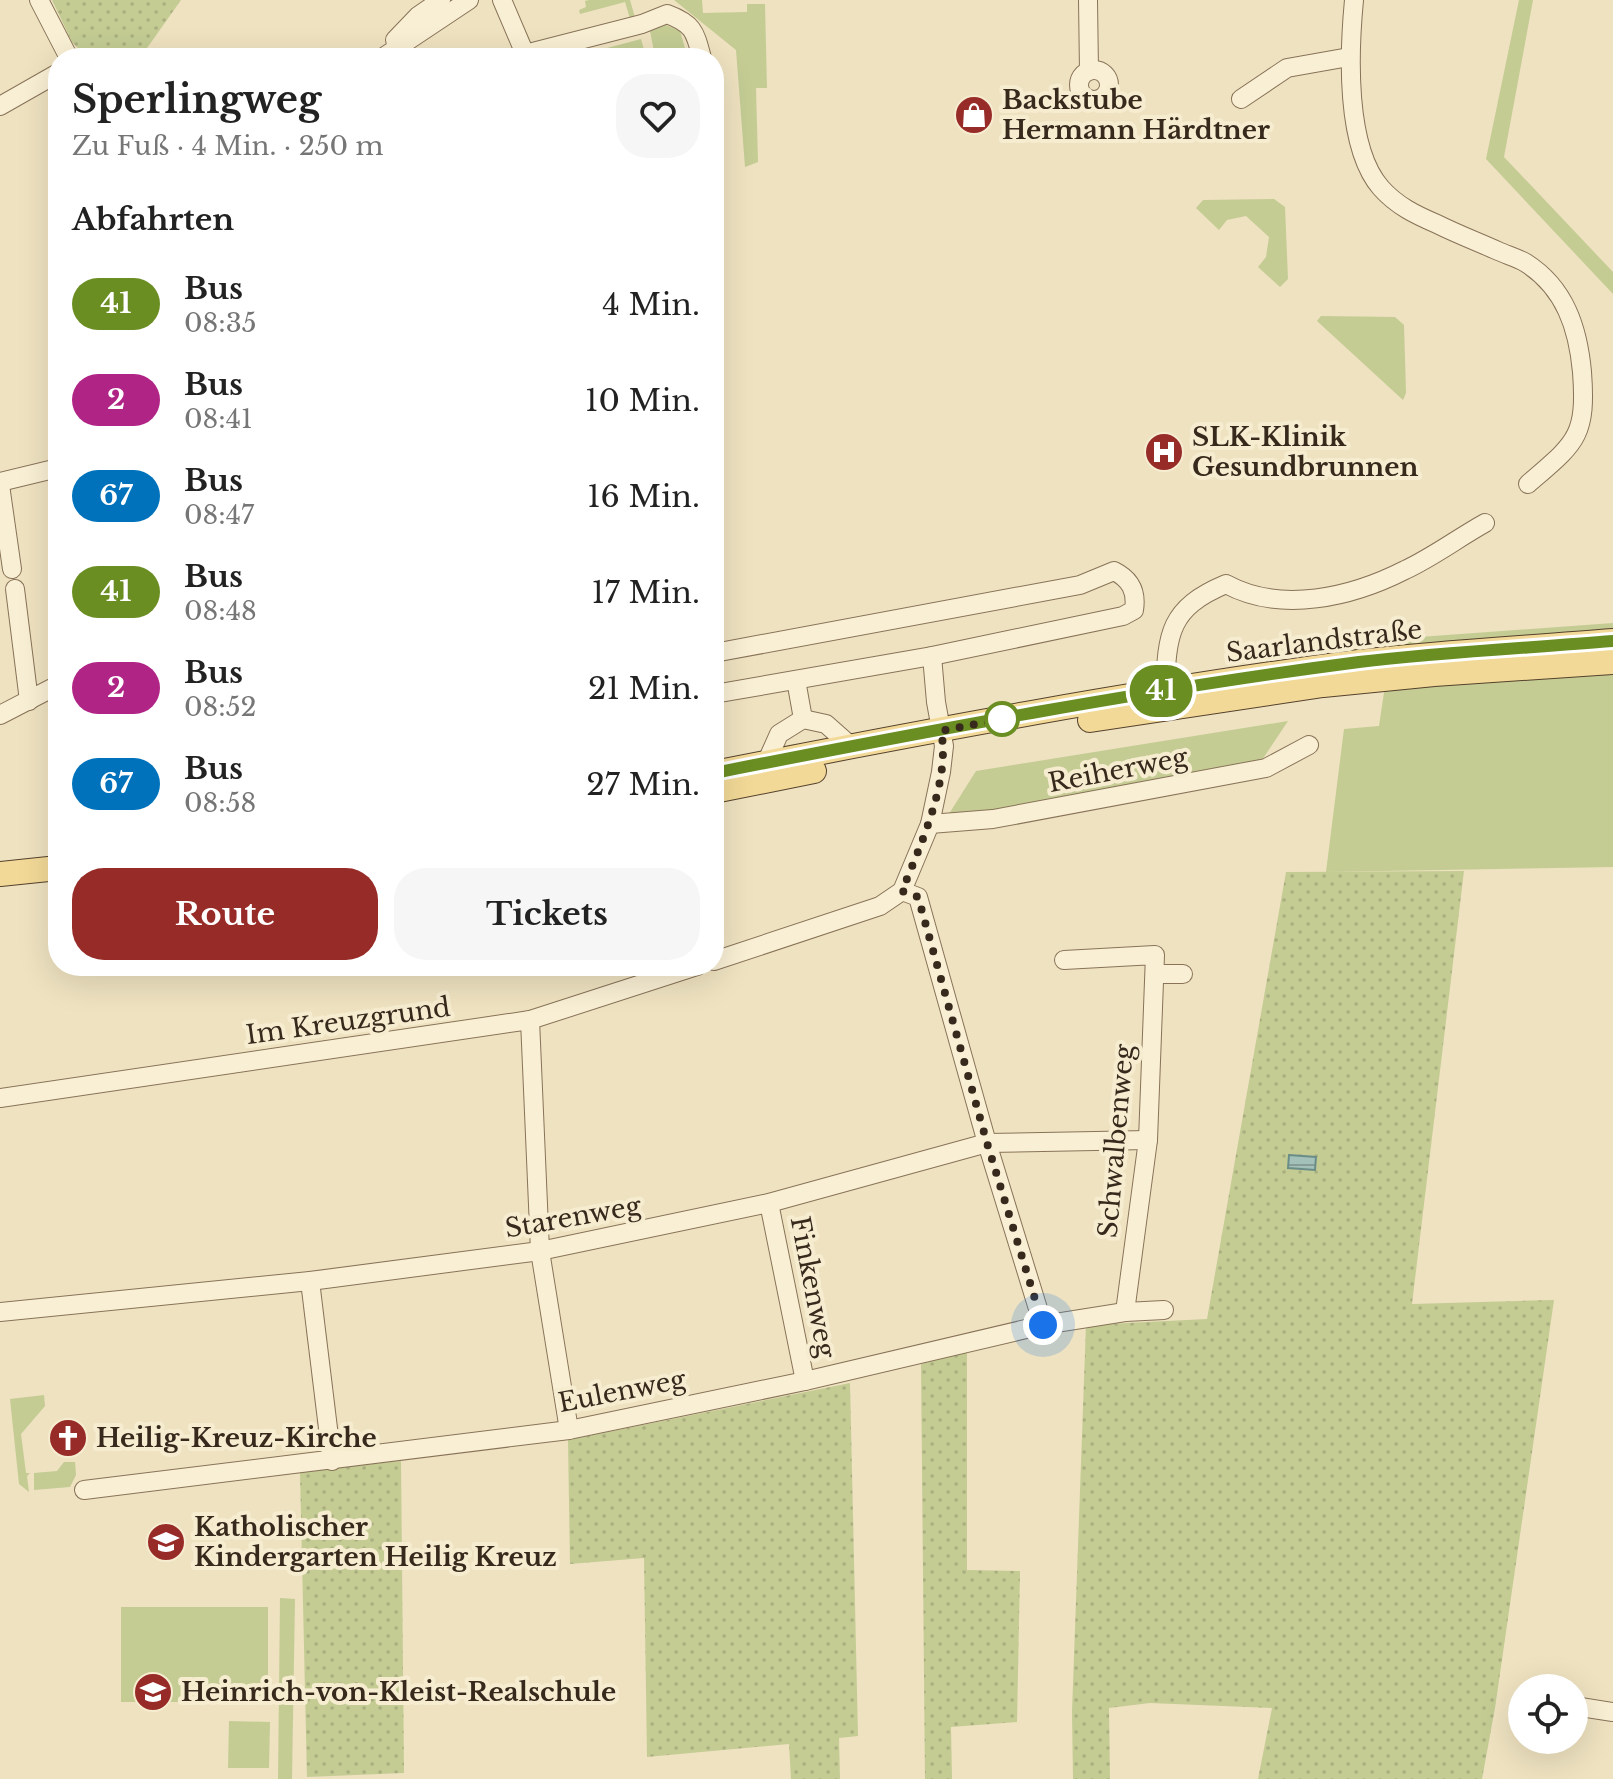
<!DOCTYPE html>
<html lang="de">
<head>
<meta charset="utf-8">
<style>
  :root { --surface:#fff; --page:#f6f6f6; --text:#222; --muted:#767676; --accent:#972b27 }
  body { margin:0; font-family:"Libre Baskerville",serif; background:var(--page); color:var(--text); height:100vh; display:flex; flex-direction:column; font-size:30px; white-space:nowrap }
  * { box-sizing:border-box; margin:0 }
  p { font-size:26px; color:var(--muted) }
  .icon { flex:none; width:44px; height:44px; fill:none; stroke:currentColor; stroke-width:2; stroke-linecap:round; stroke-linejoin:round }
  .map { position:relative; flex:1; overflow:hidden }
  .side { position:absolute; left:48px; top:48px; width:676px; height:928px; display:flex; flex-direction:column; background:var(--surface); border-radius:32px; box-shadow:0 8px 32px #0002 }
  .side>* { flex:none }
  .badge { padding:0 16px; border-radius:26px; font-size:28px; line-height:52px }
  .controls { position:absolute; left:1508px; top:1674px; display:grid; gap:16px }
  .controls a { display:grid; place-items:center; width:80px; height:80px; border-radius:50%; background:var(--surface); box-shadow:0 8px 32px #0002; font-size:40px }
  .you { position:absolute; width:40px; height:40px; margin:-20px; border:6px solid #fff; border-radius:50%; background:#1a73e8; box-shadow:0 0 0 12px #1a73e833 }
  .map>.badge { position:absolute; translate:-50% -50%; box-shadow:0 0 0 4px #fff }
  h2 { padding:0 24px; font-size:30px; line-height:72px }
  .round { display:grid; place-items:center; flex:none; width:84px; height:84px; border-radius:32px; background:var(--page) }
  .headline { display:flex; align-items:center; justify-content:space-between; height:136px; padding:0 24px }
  h1 { font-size:38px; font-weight:700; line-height:60px }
  .action { display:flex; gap:16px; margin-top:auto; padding:16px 24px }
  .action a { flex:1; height:92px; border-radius:32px; background:var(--accent); color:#fff; font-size:32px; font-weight:700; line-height:92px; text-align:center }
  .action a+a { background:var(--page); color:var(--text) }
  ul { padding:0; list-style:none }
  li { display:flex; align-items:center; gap:24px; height:96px; padding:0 24px }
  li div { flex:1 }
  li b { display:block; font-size:30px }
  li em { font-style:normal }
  li .badge { min-width:88px; font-weight:700; text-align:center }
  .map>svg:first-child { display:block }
</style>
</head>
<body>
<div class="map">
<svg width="1613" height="1779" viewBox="0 0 1613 1779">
  <defs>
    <pattern id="park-dots" width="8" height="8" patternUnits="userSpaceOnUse" patternTransform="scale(2)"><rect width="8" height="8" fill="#c4cc94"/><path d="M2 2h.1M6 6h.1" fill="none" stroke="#a9af7f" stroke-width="1.8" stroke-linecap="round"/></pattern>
    <pattern id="water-rules" width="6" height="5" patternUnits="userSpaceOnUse" patternTransform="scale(2)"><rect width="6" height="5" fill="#a3c0b9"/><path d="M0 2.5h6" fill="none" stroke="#869c96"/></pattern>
  </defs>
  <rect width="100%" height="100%" fill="#eee2c0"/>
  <g fill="#c4cc94">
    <polygon points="589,0 630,0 636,21 631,22 625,2 580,14 579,10 586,7 585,1"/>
    <polygon points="674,0 702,0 703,13 747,12 747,4 765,4 767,88 756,88 758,162 745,167 736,50"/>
    <polygon points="1519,0 1533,0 1504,157 1613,272 1613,294 1486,159"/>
    <polygon points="666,25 680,31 685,48 661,55 659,49 654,51 650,31"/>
    <polygon points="641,39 645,53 640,54 641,58 569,58"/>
    <polygon points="1274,199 1285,207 1288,279 1280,287 1258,267 1266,257 1269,237 1246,216 1227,220 1219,230 1196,208 1203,200"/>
    <polygon points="1321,316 1395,317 1404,325 1406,393 1403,400 1317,321"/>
    <polygon points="1613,623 1613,867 1326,872 1344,729 1379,726 1392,639"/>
    <polygon points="1288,721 1258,766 993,815 947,817 976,771"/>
    <polygon points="44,1395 45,1406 21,1434 26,1473 30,1473 27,1476 29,1492 19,1484 10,1399"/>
    <polygon points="64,1462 75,1462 76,1475 70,1487 34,1490 34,1473 57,1471"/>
    <polygon points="280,1598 295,1599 292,1779 278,1779"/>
    <rect x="121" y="1607" width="147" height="95"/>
    <polygon points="229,1721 270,1722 269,1768 228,1768"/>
  </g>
  <g fill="url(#park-dots)">
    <polygon points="52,0 181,0 140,58 87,58 72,42"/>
    <polygon points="1464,871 1412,1304 1554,1300 1495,1708 1482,1779 1258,1779 1272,1708 1150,1703 1109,1708 1110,1779 1073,1779 1072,1712 1086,1325 1207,1319 1286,872"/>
    <polygon points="967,1351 967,1570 1020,1571 1017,1722 951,1727 952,1779 925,1779 921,1364"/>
    <polygon points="850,1383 858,1736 839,1738 840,1779 791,1779 789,1744 647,1757 644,1558 570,1564 568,1440"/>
    <polygon points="401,1461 404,1773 307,1777 300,1472"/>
  </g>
  <polygon fill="url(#water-rules)" stroke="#6a8e87" stroke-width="2" points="1289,1155 1316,1157 1315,1170 1288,1168"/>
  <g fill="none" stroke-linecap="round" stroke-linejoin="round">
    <g stroke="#887358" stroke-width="20">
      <g id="minor">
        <polyline points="39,0 69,58"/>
        <path d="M 502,0 L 525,54 L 642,24 L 667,14 C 694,24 695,32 702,58"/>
        <polyline points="1088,0 1089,71"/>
        <path d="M 1354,0 C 1349,52 1345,147 1381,188 C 1397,206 1416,215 1437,224 C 1457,234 1478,242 1498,251 C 1507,255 1518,258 1526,263 C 1565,288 1578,328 1582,372 C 1587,438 1575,443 1528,484"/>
        <polyline points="395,40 418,16 441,0"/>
        <polyline points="382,58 469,0"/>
        <circle cx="1094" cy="85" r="15"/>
        <polyline points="1241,99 1287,68 1349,57"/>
        <polyline points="0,106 58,73"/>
        <polyline points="0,482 58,468"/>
        <polyline points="0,485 12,569"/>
        <polyline points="15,589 29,701"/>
        <path d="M 714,653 L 1080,585 L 1114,571 C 1130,579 1137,591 1134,610 L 1123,616 L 932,656 L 714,694"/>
        <polyline points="796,680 803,719"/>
        <path d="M 1165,691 C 1167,633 1169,608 1226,584 C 1281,614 1352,597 1405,570 C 1433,557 1458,538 1485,523"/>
        <polyline points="0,715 58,685"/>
        <polyline points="766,763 779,734 803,719 826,724 852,747"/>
        <polyline points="930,824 993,819 1266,768 1309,745"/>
        <polyline points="902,891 918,897 987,1143 1043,1325"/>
        <polyline points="1064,960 1155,955 1148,1140 1125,1312"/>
        <polyline points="714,961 880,906 902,891 930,824 941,772 944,746 936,702 932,656"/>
        <polyline points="1155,974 1183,974"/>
        <polyline points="530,1020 540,1251 569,1430"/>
        <polyline points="0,1098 530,1020 697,966"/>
        <polyline points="769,1203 805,1381"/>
        <polyline points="310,1281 332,1461"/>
        <polyline points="0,1312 310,1281 540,1251 769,1203 987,1143 1148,1140"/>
        <polyline points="84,1490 569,1430 805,1381 1043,1325 1125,1312 1164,1310"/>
        <polyline points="1574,1706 1613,1712"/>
      </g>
    </g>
    <g stroke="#55412d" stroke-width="26">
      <g id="major">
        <polyline points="1090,720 1323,685 1434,674 1613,662"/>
        <path d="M 714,773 C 928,731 1143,690 1359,662 C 1443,652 1529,648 1613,641"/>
        <polyline points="714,791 814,771"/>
        <polyline points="0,874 58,868"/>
      </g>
    </g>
    <use href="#minor" stroke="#f9efd4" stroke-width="18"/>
    <use href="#major" stroke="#f2d997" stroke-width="24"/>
  </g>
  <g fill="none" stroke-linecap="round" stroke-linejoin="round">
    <g stroke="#fff" stroke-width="18">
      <path id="line" d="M 714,773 C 928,731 1143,690 1359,662 C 1443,652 1529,648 1613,641"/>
    </g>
    <use href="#line" stroke="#6b8e23" stroke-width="12"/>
    <path stroke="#372a1d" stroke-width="8" stroke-dasharray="0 14.4" d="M 1002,719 L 941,731 C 951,780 920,846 902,891 L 918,897 L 987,1143 L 1043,1325"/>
  </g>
  <defs>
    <g id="shop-disc" transform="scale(2)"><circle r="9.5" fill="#972b27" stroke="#f6ecd0"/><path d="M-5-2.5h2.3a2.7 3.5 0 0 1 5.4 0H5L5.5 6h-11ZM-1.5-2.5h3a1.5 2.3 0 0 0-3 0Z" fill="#fff"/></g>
    <g id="hospital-disc" transform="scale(2)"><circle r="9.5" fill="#972b27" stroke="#f6ecd0"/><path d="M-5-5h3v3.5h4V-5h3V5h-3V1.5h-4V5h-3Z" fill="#fff"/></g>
    <g id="church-disc" transform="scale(2)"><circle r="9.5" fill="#972b27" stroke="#f6ecd0"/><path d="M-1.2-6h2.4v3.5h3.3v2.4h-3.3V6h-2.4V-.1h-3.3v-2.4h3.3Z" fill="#fff"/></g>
    <g id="school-disc" transform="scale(2)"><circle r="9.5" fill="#972b27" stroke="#f6ecd0"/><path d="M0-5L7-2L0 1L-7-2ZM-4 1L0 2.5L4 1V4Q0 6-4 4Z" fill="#fff"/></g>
  </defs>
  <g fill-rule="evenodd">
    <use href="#shop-disc" x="974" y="115"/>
    <use href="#hospital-disc" x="1164" y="452"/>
    <use href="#church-disc" x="68" y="1438"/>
    <use href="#school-disc" x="166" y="1542"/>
    <use href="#school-disc" x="153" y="1692"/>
  </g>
  <circle fill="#fff" stroke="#6b8e23" stroke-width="4" cx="1002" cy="719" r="16"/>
  <g text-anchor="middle" stroke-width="8" stroke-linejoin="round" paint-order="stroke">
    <g font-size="26" font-weight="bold" fill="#372a1d" stroke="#f6ecd0" text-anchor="start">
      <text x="1002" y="109">Backstube<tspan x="1002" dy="30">Hermann Härdtner</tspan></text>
      <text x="1192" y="446">SLK-Klinik<tspan x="1192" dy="30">Gesundbrunnen</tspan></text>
      <text x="96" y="1447">Heilig-Kreuz-Kirche</text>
      <text x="194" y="1536">Katholischer<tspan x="194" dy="30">Kindergarten Heilig Kreuz</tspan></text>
      <text x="181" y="1701">Heinrich-von-Kleist-Realschule</text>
    </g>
    <g font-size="26" fill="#372a1d" stroke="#f6ecd0">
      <text transform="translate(1324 641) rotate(-7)" y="9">Saarlandstraße</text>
      <text transform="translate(1118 770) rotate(-11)" y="9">Reiherweg</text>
      <text transform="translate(348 1021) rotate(-8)" y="9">Im Kreuzgrund</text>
      <text transform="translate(1116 1141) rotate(-85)" y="9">Schwalbenweg</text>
      <text transform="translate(573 1217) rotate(-10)" y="9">Starenweg</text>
      <text transform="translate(813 1287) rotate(79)" y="9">Finkenweg</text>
      <text transform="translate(622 1391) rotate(-11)" y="9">Eulenweg</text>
    </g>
  </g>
</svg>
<div class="controls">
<a><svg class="icon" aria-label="locate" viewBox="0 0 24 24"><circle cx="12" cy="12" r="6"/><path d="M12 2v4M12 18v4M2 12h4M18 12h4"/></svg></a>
</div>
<div class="you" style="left:1043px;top:1325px"></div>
<b class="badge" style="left:1161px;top:691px;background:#6b8e23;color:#fff">41</b>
<section class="side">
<div class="headline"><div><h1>Sperlingweg</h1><p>Zu Fuß · 4 Min. · 250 m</p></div><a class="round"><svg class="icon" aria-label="heart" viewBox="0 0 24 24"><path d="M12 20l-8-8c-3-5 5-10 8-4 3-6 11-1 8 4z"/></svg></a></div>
<h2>Abfahrten</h2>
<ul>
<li><span class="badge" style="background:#6b8e23;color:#fff">41</span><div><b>Bus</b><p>08:35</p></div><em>4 Min.</em></li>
<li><span class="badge" style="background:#af2485;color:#fff">2</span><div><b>Bus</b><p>08:41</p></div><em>10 Min.</em></li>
<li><span class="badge" style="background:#0072bc;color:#fff">67</span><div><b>Bus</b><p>08:47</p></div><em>16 Min.</em></li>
<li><span class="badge" style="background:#6b8e23;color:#fff">41</span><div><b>Bus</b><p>08:48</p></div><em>17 Min.</em></li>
<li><span class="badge" style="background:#af2485;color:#fff">2</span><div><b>Bus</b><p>08:52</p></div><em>21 Min.</em></li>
<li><span class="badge" style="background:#0072bc;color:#fff">67</span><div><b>Bus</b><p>08:58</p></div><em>27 Min.</em></li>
</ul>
<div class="action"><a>Route</a><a>Tickets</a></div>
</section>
</div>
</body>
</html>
